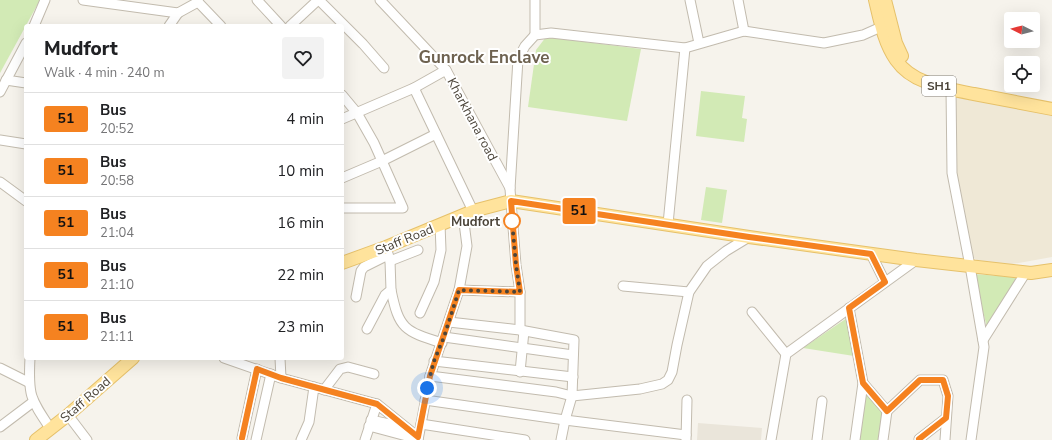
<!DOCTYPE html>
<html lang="en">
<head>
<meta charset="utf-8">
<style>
  :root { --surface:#fff; --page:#f2f2f2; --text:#202124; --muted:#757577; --line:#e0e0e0 }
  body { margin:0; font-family:"Nunito Sans",sans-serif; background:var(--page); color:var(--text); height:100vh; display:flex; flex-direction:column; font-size:15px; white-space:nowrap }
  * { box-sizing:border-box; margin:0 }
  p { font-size:13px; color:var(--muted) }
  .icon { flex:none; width:22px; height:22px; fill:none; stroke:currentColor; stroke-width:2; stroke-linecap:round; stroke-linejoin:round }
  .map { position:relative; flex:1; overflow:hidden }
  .drawer { position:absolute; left:24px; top:24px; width:320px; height:336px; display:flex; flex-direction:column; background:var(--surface); border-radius:4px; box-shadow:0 4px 16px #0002 }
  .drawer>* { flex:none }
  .badge { padding:0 8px; border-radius:3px; font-size:14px; line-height:26px }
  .needle { width:26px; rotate:276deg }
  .fabs { position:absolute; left:1004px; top:12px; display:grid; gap:8px }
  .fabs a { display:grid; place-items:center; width:36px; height:36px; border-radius:4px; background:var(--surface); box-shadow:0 4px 16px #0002; font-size:20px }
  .you { position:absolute; width:20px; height:20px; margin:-10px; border:3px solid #fff; border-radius:50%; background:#1a73e8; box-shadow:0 0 0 6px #1a73e833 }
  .map>.badge { position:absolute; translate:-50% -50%; box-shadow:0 0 0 2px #fff }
  .round { display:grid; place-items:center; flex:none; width:42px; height:42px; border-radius:4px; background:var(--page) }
  .head { display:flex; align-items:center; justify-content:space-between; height:68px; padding:0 20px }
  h1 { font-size:19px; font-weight:800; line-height:30px }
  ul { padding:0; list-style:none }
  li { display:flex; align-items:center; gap:12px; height:52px; padding:0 20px; border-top:1px solid var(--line) }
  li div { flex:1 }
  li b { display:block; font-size:15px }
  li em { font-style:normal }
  li .badge { min-width:44px; font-weight:700; text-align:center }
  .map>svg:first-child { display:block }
</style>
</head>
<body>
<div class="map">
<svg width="1052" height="440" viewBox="0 0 1052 440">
  <rect width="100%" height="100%" fill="#f6f3ec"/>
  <polygon fill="#eae5da" points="698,423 762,428 761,440 697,440"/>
  <polygon fill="#efe8d6" points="956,98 961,98 1052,115 1052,257 1007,265 977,260 971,256 954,180 954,100"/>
  <g fill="#d2eab5">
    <polygon points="0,0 40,0 0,73"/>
    <polygon points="546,37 641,49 627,121 528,107 536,50"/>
    <polygon points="701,91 745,96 742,118 747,119 744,142 696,136"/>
    <polygon points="706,187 727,190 722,223 701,220"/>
    <polygon points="973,274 1014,277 1016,279 987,327"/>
    <polygon points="847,318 854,356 803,348"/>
    <polygon points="865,389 884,412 879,440 859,440"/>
  </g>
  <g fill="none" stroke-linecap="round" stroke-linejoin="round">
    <g stroke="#c2bbae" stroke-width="11">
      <g id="minor">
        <polyline points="83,0 178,13 198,2 198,0"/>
        <polyline points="257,0 281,26"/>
        <polyline points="319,0 363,44 384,68"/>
        <polyline points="380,0 446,70 510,188"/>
        <polyline points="690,0 699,43"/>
        <polyline points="738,0 744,31"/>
        <polyline points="198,2 221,26"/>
        <polyline points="34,26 45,0"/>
        <polyline points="169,26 178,13"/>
        <polyline points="290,26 318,0"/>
        <polyline points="535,35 535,0"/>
        <polyline points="6,80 26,83"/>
        <polyline points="414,88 473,211"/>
        <polyline points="951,89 952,173 970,266 984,347 971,440"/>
        <polyline points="0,92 26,43"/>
        <polyline points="342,95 357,113 374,143 403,208 342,208"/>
        <polyline points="342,119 414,88 446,70"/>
        <polyline points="0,140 26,144"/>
        <polyline points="342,178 382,161 436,134"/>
        <polyline points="0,182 26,201"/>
        <polyline points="668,224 685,48"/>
        <polyline points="871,254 885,282"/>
        <polyline points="390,261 418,250"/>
        <polyline points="623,286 689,292"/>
        <path d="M 391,290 C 399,329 404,331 442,343"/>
        <polyline points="459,290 520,292"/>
        <polyline points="356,297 361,271 364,267 388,255"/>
        <polyline points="849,308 863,383 855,440"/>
        <polyline points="752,312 786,354"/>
        <polyline points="420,313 434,282 441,250 440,224"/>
        <polyline points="449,322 520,330"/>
        <polyline points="367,329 385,295 391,290 390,261 386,247"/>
        <polyline points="444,337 573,355"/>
        <polyline points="983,340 1026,272"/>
        <path d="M 30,358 C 28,395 30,398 50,428"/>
        <polyline points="224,358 281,378 314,387"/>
        <polyline points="280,358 281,378"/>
        <polyline points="434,361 573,377"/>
        <polyline points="0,368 28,382"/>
        <polyline points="520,372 524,331"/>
        <polyline points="430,376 556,392 572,396 640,389 662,384 668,380 672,372 677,345 689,292 707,266 726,251 749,237"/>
        <polyline points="863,383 887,411 883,440"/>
        <polyline points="324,390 340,369 348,367 374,374"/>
        <polyline points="425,400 565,420 686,435"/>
        <polyline points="887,411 920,380 943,380 948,396 945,440"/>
        <polyline points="68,415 87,440"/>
        <polyline points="371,420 403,427"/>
        <polyline points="421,424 525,440"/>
        <polyline points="369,426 418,439"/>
        <polyline points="0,427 33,402"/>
        <polyline points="242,438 257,369"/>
        <polyline points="919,439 946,418"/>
        <polyline points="256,440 271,374"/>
        <polyline points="301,440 309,422 314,387 377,404"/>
        <polyline points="365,440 377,404 418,437"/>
        <polyline points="418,440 430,376 459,290 467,246 463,215"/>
        <polyline points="561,440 565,420 572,396 574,340 520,330 520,292 516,265 510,189 518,59 525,46 535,35 551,33 685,48 744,31 824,43 863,35 881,27"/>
        <polyline points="686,440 687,400"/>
        <polyline points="771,440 786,354 916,260"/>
        <polyline points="817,440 822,401"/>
      </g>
    </g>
    <g stroke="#e6c16a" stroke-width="14">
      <g id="major">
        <path d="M 875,0 C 880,21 884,43 896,60 C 903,70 915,78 926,82 C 941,88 958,91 974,94 C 1000,99 1026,104 1052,109"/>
        <polyline points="885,0 896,43 902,56"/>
        <polyline points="342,263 386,247 473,211 511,201 749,237 916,260 1031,273 1052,270"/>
        <polyline points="36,440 68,415 133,358"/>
      </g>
    </g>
    <use href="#minor" stroke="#fff" stroke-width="9"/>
    <use href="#major" stroke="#ffe39c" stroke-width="12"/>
  </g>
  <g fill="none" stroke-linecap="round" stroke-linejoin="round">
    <g stroke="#fff" stroke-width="9">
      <polyline id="line" points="242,438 257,369 281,378 377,404 418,437 430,376 459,290 520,292 516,265 511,201 749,237 871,254 885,282 849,308 863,383 887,411 920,380 943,380 948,396 946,418 919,439"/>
    </g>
    <use href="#line" stroke="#f58220" stroke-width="6"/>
    <polyline stroke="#4b4439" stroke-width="4" stroke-dasharray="0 7.2" points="427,388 434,361 444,337 459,290 520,292 516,265 512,221"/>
  </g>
  <circle fill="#fff" stroke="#f58220" stroke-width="2" cx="512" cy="221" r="8"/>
  <g text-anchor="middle" stroke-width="4" stroke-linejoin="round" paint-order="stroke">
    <rect fill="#fff" stroke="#817c74" stroke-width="1" x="922" y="76" width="34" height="20" rx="3"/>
    <g font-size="12" font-weight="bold" fill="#4b4439">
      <text x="939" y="90">SH1</text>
    </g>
    <g font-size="13" fill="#4b4439" stroke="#fff">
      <text transform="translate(473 119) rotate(62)" y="5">Kharkhana road</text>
      <text transform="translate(404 239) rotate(-22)" y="5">Staff Road</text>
      <text transform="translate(85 399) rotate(-41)" y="5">Staff Road</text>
    </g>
    <g font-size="13" font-weight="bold" fill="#4b4439" stroke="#fff" text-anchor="end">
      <text x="500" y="226">Mudfort</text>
    </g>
    <g font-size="17" font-weight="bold" fill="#6e6250" stroke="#fff">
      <text x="484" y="63">Gunrock Enclave</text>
    </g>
  </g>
</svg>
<div class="fabs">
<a><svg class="needle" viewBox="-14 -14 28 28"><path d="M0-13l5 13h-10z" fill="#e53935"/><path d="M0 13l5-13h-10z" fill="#757577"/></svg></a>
<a><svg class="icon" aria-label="locate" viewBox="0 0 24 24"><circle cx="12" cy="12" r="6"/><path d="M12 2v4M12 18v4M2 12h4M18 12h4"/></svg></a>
</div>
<div class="you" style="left:427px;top:388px"></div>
<b class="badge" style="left:579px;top:211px;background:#f58220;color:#111">51</b>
<section class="drawer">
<div class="head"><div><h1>Mudfort</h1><p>Walk · 4 min · 240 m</p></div><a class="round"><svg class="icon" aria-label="heart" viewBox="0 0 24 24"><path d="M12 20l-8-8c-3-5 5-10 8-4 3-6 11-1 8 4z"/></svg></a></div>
<ul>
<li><span class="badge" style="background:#f58220;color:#111">51</span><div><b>Bus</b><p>20:52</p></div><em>4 min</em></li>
<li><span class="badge" style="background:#f58220;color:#111">51</span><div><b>Bus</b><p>20:58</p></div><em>10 min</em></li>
<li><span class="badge" style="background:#f58220;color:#111">51</span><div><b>Bus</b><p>21:04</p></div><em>16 min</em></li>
<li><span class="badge" style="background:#f58220;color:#111">51</span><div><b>Bus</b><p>21:10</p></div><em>22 min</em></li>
<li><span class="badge" style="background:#f58220;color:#111">51</span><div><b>Bus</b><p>21:11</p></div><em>23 min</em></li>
</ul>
</section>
</div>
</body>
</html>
